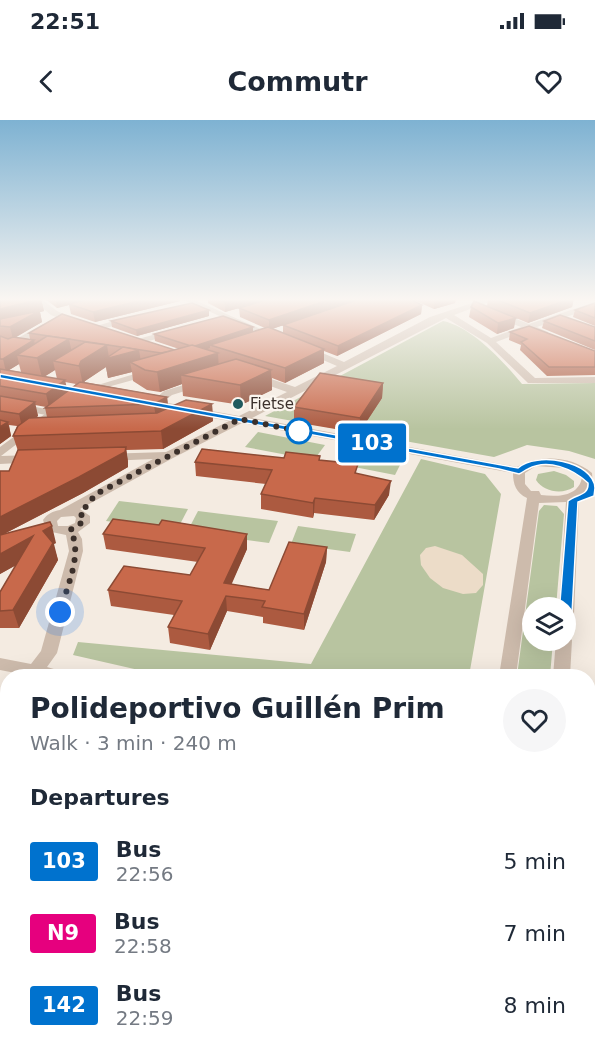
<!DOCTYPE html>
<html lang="en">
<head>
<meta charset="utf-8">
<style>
  :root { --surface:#fff; --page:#f6f6f7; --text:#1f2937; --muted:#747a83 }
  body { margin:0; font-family:"DejaVu Sans",sans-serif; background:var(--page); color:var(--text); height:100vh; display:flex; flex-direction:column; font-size:22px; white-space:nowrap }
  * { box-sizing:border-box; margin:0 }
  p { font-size:20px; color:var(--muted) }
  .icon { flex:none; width:33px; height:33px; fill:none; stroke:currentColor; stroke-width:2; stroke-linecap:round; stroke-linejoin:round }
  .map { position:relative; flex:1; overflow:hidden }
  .details { position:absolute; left:0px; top:549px; width:596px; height:384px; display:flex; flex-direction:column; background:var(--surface); border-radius:24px 24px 0 0; box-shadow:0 6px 24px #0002 }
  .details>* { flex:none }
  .badge { padding:0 12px; border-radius:4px; font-size:21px; line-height:39px }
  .tools { position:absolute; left:522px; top:477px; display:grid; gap:12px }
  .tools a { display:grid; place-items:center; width:54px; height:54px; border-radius:50%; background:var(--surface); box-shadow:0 6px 24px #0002; font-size:30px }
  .you { position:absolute; width:30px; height:30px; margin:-15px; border:4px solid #fff; border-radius:50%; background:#1a73e8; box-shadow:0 0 0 9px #1a73e833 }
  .map>.badge { position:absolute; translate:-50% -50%; box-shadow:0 0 0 3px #fff }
  h2 { padding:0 30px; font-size:22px; line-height:54px }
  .round { display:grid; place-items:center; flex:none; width:63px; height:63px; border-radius:32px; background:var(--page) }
  .headline { display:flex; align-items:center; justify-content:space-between; height:102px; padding:0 30px }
  h1 { font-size:28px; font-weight:800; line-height:45px }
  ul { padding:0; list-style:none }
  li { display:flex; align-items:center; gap:18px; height:72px; padding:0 30px }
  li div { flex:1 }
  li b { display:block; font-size:22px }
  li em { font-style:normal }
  li .badge { min-width:66px; font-weight:700; text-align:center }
  .status { display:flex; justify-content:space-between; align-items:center; height:42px; padding:0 30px; background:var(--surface); direction:ltr }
  .status svg { height:16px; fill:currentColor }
  header { display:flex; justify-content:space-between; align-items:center; height:78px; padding:0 30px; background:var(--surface); font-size:27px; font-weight:800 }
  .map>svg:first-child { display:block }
</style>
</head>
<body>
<div class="status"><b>22:51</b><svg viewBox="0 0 49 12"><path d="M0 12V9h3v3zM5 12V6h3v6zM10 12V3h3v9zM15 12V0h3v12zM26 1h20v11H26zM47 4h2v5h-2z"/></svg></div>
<header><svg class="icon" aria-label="back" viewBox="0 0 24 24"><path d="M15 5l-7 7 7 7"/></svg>Commutr<svg class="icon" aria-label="heart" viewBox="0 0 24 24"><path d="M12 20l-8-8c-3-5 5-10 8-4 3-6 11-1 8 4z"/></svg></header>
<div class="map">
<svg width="595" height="933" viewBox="0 0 595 933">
  <rect width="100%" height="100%" fill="#f4ebe1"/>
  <g fill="#b8c4a0">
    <path d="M 443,201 C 472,207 504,242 522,264 L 595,263 L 595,339 L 569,331 L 527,325 L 494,337 L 265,296 Z"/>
    <polygon points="258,312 325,325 314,340 245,327"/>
    <polygon points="353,331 402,341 395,355 344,345"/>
    <polygon points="421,339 485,354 501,374 469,556 165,556 73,535 78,522 311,544"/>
    <path d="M 554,351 L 566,355 L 574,361 L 574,367 C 562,375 544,372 536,360 L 538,354 Z"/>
    <polygon points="119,381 188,389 177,410 106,401"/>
    <polygon points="544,385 557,386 564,394 556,487 532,488 532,520 553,521 550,556 517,556 539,391"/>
    <polygon points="198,391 278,401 269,423 187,412"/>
    <polygon points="298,406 356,414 350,432 291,424"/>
  </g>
  <polygon fill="#ecdcc8" points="435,426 462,435 483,454 483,465 476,473 463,474 443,468 430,458 421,445 420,435 426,428"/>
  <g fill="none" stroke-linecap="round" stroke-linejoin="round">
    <g fill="#cdbbac" fill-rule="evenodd">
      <polygon points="148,250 152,253 151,255 86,273 81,270"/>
      <polygon points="0,280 51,290 56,293 51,296 0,286"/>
      <polygon points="18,926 43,926 40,933 15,933"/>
    </g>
    <g fill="#cdbbac" fill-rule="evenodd">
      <polygon points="30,178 40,178 57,191 81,202 77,205 51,195"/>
      <polygon points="179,178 190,178 279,217 271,219"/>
      <path d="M 487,178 L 500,178 L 454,195 L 491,218 L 521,207 L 495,197 L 495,193 L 501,193 L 529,204 L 595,182 L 595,187 L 537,207 L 548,212 L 548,216 L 528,210 L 496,222 L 535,258 L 595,257 L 595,263 L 528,263 L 487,223 L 446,198 L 252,298 L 517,347 C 540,334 572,336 592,353 L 593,366 L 578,378 L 579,381 L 574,495 L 572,499 L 566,500 L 566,488 L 559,488 L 566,382 L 539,383 L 516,556 L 499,556 L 527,378 C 516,373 513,364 513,353 L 242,303 L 173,338 L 80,389 L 90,396 L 90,403 L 78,412 L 82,419 L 83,431 L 57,533 L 47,547 L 64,552 L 67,556 L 31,556 L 0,550 L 0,538 L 31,544 L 41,531 L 69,431 L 66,415 L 47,411 L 43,400 C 47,394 53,391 60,390 L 153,339 L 108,341 L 102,337 L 104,334 L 166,332 L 229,301 L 148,286 L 144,285 L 144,281 L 153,281 L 164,271 L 200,260 L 204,261 L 204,265 L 172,275 L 163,282 L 239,296 L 287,272 L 248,258 L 248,254 L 256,254 L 295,267 L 337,246 L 302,231 L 302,227 L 308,227 L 344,242 L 430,197 ZM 536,346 L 565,348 L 582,357 C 579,377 557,377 541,375 L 539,371 L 531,371 L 525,364 L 525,353 ZM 74,396 L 76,398 L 75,403 L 68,406 L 58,406 L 57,401 L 61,397 Z"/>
      <polygon points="130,196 133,197 133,201 94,211 90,208"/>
      <polygon points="43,204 50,206 0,235 0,228"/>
      <polygon points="174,209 177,210 177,214 136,224 131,221"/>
      <polygon points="64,280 68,281 68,285 1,336 33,335 39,339 37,342 0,344 0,327"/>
      <polygon points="566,515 572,520 570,556 553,556 556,520 566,520"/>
      <polygon points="445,926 471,926 470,933 444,933"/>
      <rect x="527" y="926" width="26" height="7"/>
    </g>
  </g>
  <g fill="#ac5a40" fill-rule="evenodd">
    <path d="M 0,178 L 41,179 L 44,191 L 40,192 L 42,202 L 15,217 L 30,220 L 29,213 L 175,230 L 179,229 L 155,221 L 154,214 L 253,212 L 265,208 L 240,197 L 239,188 L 225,192 L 208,183 L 208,178 L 408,178 L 422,185 L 421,194 L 337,236 L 324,231 L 324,243 L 285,263 L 272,258 L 272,270 L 241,285 L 183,276 L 182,264 L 160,272 L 147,270 L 133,261 L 132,252 L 108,258 L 106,247 L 85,261 L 84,262 L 167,277 L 168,288 L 212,284 L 213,301 L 163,329 L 126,330 L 128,342 L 128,347 L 83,373 L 2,415 L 56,423 L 53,424 L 58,440 L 19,508 L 0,508 L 0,472 L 16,445 L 0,454 L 0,351 L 9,351 L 18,331 L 13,316 L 17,306 L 9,305 L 11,316 L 0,324 ZM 337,187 L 283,205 L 283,213 L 272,209 ZM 19,244 L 21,252 L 9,250 ZM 55,250 L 57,259 L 44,257 ZM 65,262 L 76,264 L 67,271 ZM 35,285 L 46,287 L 45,288 L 47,297 L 35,298 L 38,296 Z"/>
    <polygon points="44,178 180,178 180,181 95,202 71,194 69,185 57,188"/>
    <polygon points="409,178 456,178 455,183 434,189"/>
    <polygon points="488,178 574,178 572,187 528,203 502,192 514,208 497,214 469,197 471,187 487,186"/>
    <polygon points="595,183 595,206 573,197 575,190"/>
    <polygon points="209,196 137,216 112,207 111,201"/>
    <polygon points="544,201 595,207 595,230 542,208"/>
    <polygon points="510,212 595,231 595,255 547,256 520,230 521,225 509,220"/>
    <polygon points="383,263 382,278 359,313 294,302 294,287"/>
    <polygon points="284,338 320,340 357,353 389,375 374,400 314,393 313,398 261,389 261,374 266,364 196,356 195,342"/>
    <polygon points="103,414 247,429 231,464 269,470 327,427 326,442 304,510 263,503 263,497 227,491 210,530 170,523 168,507 174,495 111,486 108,470 190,455 198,442 106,429"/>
    <polygon points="0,729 8,731 8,794 0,791"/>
  </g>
  <g fill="#8c4a34">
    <polygon points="56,178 97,178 57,188"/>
    <polygon points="151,178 180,178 180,181 95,202 93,192"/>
    <polygon points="239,178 275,178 225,192 225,182"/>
    <polygon points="334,178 362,178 269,210 269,200"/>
    <polygon points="440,178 456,178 455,183 434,189 435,180"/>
    <polygon points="574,178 572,187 528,203 530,193"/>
    <polygon points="41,179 44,191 40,192 42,202 13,219 10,207 0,201 0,189"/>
    <polygon points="422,185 421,194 337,236 338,226"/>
    <polygon points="209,190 209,196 137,216 136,210"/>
    <polygon points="516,198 514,208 497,214 498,203"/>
    <polygon points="253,207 253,214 210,225 210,228 194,234 193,226"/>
    <polygon points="69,219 73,238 53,241 55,250 42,258 37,238"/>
    <polygon points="34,220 37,233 17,235 19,244 6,252 3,239"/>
    <polygon points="107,225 109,238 139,230 142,248 130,242 132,252 108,258 106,247 85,261 83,265 79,246 81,241"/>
    <polygon points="324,229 324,243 285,263 285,248"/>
    <polygon points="218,233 219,252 181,255 182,264 160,272 157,252"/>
    <polygon points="271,250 272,270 241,285 240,265"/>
    <polygon points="65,260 68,273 49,287 46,274"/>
    <polygon points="383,263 382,278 359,313 360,298"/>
    <polygon points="167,277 169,293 156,300 154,284"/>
    <polygon points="35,282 38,296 22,307 19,294"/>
    <polygon points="212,284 213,301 163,329 161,311"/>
    <polygon points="8,302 11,316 0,324 0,307"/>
    <polygon points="126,327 128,342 128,347 83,373 0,416 0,397"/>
    <polygon points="391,361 389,375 374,400 375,385"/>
    <polygon points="315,378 314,393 313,398 313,383"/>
    <polygon points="52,406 56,423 54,424 58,440 19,508 13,490 43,411"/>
    <polygon points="247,414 247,429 226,477 227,491 210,530 208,514 224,463"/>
    <polygon points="33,416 38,433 0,454 0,434"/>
    <polygon points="327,427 326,442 304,510 304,494"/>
  </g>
  <g fill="#c8694b" stroke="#8c4a34" stroke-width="1.5">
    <polygon points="0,178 39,178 41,179 0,189"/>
    <polygon points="93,178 151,178 93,192 69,184"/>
    <polygon points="217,178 239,178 225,182"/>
    <polygon points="272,178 334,178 269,200 239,188"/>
    <polygon points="362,178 408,178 422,185 338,226 283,205"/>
    <polygon points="493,178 573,178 530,193"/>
    <polygon points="474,181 516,198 498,203 471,187"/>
    <polygon points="192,183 209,190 136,210 111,201"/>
    <polygon points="595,183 595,198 575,190"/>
    <polygon points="39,191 10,207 0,206 0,199"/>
    <polygon points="62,194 175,230 161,233 29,213"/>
    <polygon points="560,195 595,207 595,221 544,201"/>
    <polygon points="223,196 253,207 195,226 191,226 154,214"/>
    <polygon points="529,206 595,231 595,247 549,247 521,222 527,219 510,212"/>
    <polygon points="268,207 324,229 285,248 210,225"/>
    <polygon points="0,216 8,219 13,217 34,220 3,239 0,239"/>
    <polygon points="47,216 69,219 37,238 17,235"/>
    <polygon points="85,222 107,225 81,241 79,246 53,241"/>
    <polygon points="192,225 218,233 157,252 145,250 130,242"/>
    <polygon points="123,227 139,230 105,239"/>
    <polygon points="236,239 271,250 240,265 181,255"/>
    <polygon points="0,249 65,260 46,274 0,266"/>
    <polygon points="320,253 383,263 360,298 294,287"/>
    <polygon points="80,262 167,277 154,284 45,288"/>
    <polygon points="0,276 35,282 19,294 0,291"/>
    <polygon points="186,280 212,284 161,311 13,316 18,306 29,298 157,293"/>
    <polygon points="0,300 8,302 0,307"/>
    <polygon points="126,327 125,332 79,357 0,397 0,351 9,351 18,330"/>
    <polygon points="202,329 284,338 286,332 320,336 319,340 358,344 355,353 391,361 375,385 315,378 313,383 261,374 272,350 195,342"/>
    <polygon points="113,399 159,405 162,400 247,414 224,463 269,470 289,422 327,427 304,494 262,487 265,481 226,476 208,514 168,507 182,481 108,470 124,446 190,455 205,428 103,414"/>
    <polygon points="50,402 52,406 43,411 53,423 13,490 0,491 0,472 33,416 0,434 0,415"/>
    <polygon points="0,729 8,731 8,774 0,772"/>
    <polygon points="91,927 107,933 80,933"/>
  </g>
  <linearGradient id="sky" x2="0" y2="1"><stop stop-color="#7eb2d2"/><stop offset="0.58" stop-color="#faf6f2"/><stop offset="1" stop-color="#faf6f2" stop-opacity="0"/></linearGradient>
  <rect width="595" height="309" fill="url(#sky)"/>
  <path fill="#0072ce" stroke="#fff" stroke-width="1.5" d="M 0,254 L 518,348 C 536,331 594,341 595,368 L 594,376 L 578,382 L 572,494 L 566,499 L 559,494 L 568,381 C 576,374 589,376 588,363 C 573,349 548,338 528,349 C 525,350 522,353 519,354 L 499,349 L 0,258 Z"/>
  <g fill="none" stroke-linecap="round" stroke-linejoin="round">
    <path stroke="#3b302b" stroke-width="6" stroke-dasharray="0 10.8" d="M 60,492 C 66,468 84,433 70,410 L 83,402 L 83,396 L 80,394 L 96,374 L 240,299 L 299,311"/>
  </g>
  <circle fill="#1f5a5e" stroke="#fbf5ee" stroke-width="2" cx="238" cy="284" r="6"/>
  <circle fill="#fff" stroke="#0072ce" stroke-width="3" cx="299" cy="311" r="12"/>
  <g text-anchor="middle" stroke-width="4.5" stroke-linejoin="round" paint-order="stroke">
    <g font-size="15" fill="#3b302b" stroke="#fbf5ee" text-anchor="start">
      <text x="250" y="289">Fietse</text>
    </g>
  </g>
</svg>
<div class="tools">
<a><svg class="icon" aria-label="layers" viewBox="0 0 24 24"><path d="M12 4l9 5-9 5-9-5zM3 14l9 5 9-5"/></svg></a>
</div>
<div class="you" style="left:60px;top:492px"></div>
<b class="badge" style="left:372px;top:323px;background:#0072ce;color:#fff">103</b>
<section class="details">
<div class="headline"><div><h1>Polideportivo Guillén Prim</h1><p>Walk · 3 min · 240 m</p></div><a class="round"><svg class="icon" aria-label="heart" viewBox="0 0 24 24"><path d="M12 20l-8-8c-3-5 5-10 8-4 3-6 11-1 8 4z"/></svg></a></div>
<h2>Departures</h2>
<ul>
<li><span class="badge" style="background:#0072ce;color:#fff">103</span><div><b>Bus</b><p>22:56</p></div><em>5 min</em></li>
<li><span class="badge" style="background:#e6007e;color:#fff">N9</span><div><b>Bus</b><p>22:58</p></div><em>7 min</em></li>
<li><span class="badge" style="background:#0072ce;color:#fff">142</span><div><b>Bus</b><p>22:59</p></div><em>8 min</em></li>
</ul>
</section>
</div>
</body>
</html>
